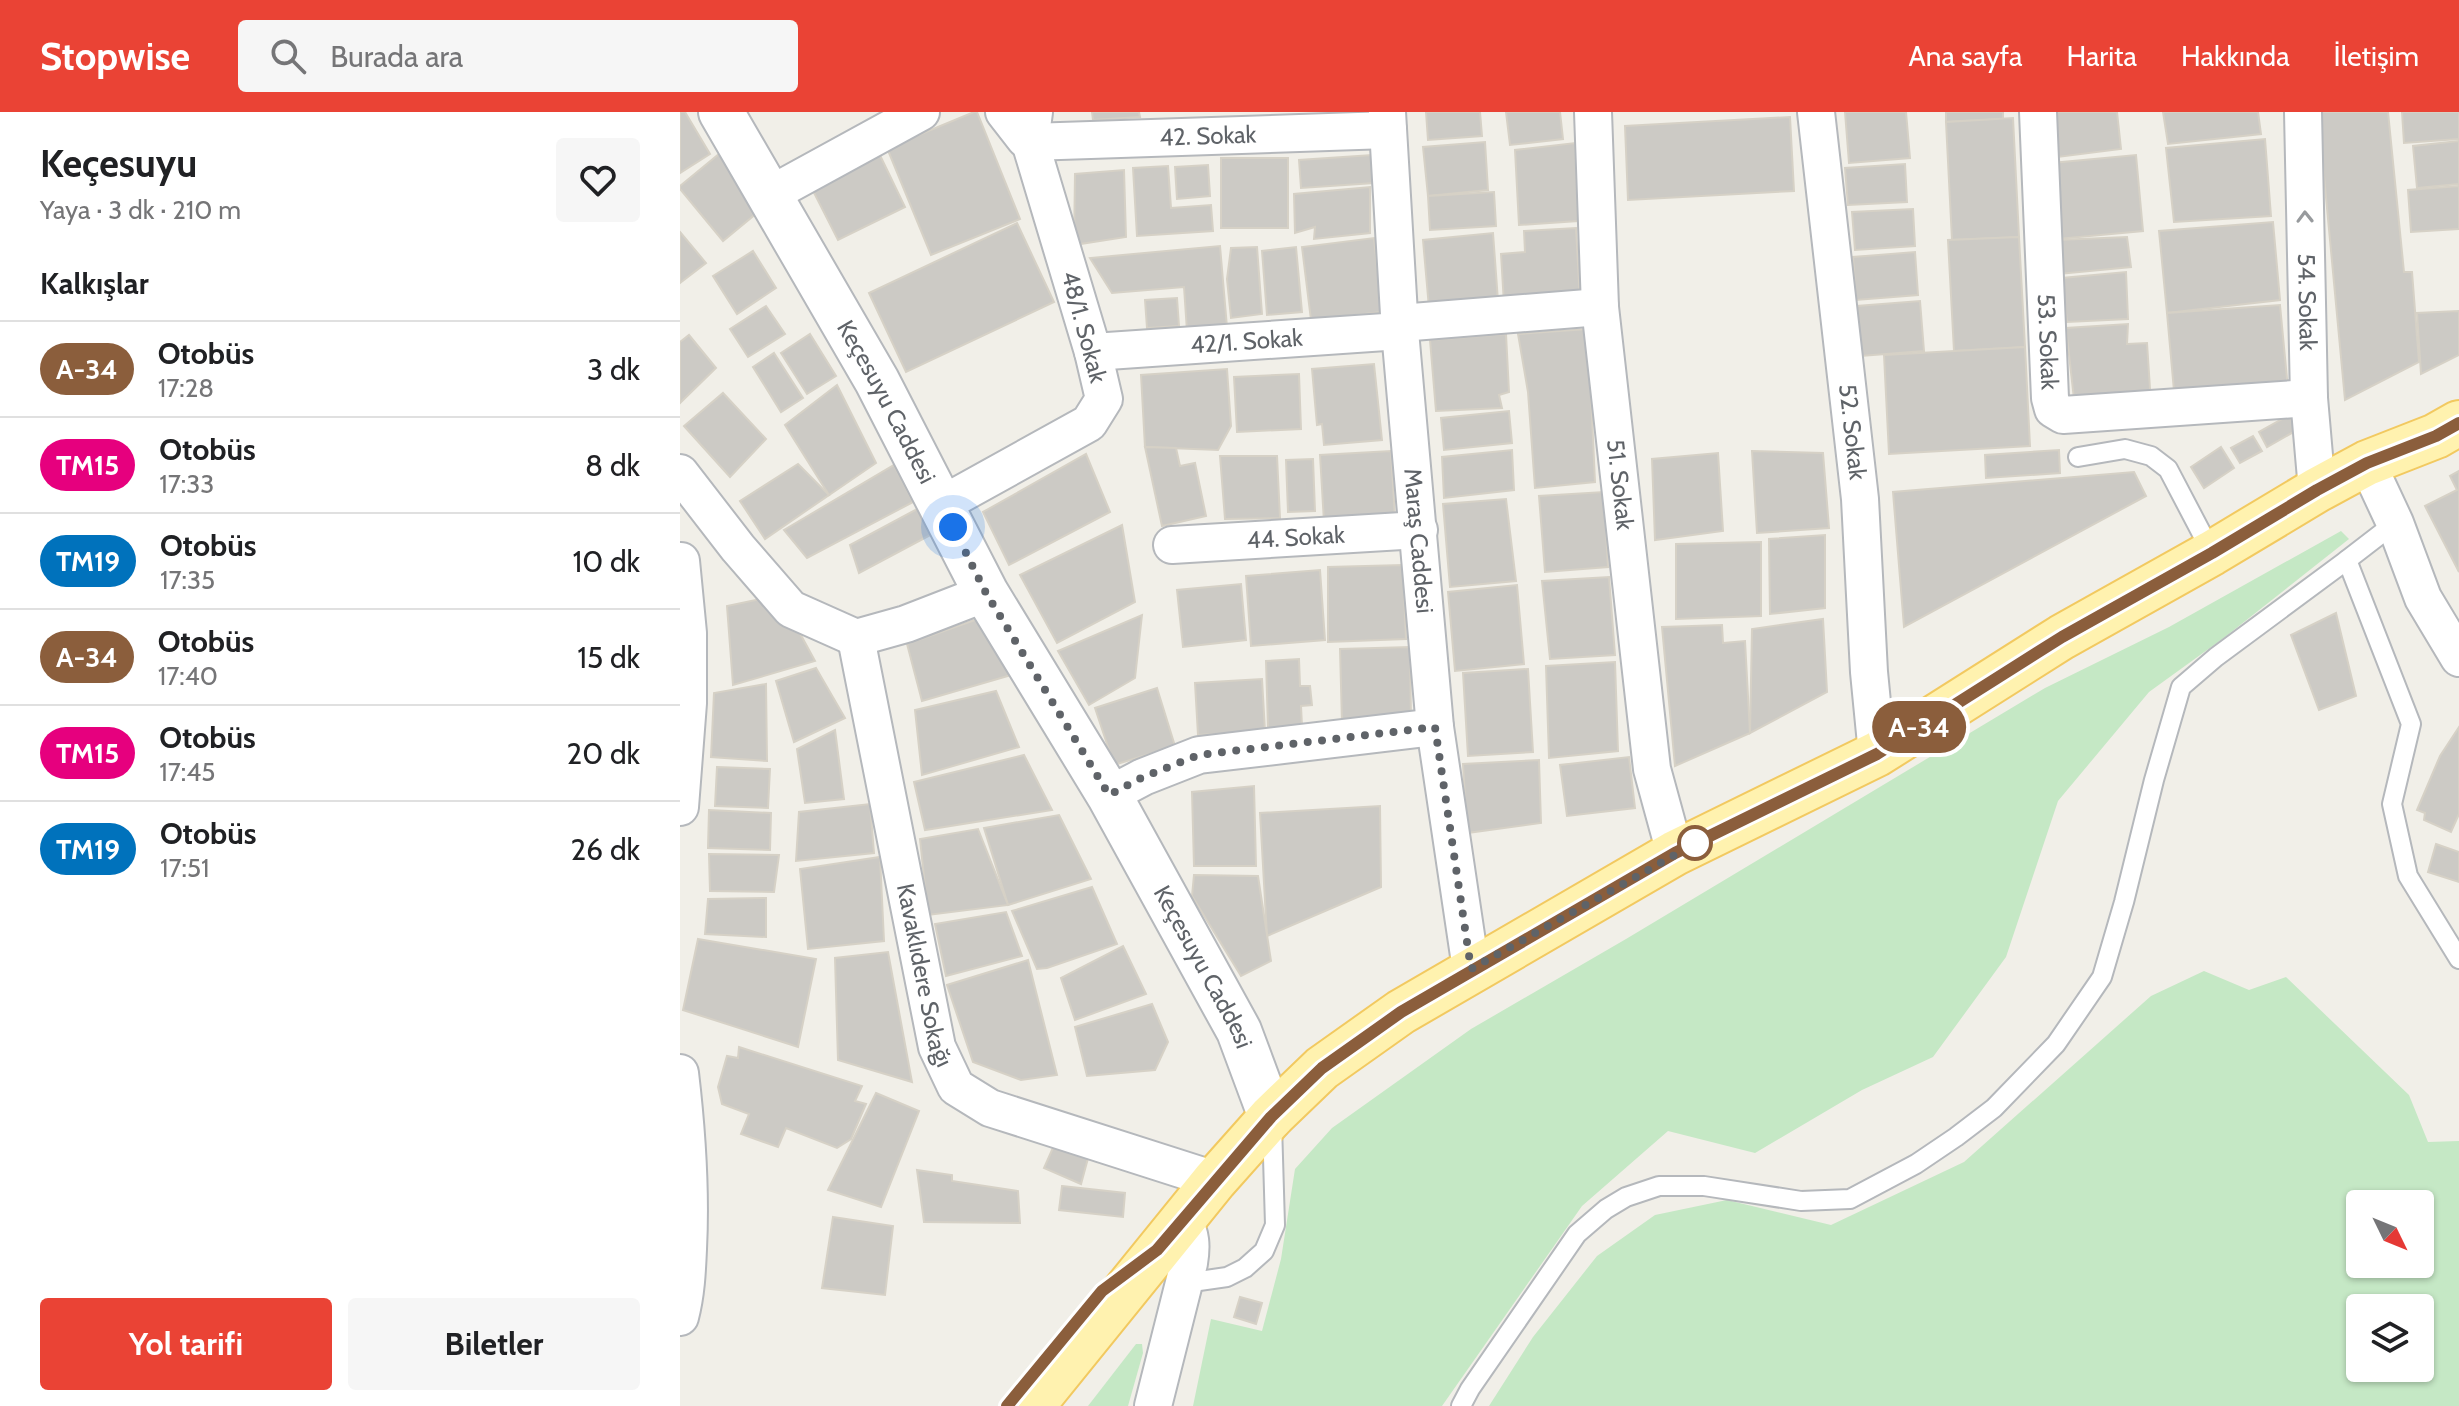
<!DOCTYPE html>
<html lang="tr">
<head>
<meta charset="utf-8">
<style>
  :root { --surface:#fff; --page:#f6f6f6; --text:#202124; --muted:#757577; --line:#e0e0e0; --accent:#ea4335 }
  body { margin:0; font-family:Cabin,sans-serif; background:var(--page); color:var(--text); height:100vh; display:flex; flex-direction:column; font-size:30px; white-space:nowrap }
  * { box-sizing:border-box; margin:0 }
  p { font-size:26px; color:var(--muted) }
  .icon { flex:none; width:44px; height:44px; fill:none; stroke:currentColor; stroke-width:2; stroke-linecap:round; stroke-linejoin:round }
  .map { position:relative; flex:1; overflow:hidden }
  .details { display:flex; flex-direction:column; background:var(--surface); width:680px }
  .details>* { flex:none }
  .badge { padding:0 16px; border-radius:26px; font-size:28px; line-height:52px }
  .needle { width:52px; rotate:133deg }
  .fabs { position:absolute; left:1666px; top:1078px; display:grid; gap:16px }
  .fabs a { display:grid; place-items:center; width:88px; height:88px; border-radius:8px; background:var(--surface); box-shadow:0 2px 6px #0004; font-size:40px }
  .you { position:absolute; width:40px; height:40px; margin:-20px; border:6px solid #fff; border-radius:50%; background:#1a73e8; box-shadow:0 0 0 12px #1a73e833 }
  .map>.badge { position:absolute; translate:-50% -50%; box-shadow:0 0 0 4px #fff }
  h2 { padding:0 40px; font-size:30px; line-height:72px }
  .round { display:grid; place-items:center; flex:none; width:84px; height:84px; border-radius:8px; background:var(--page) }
  .headline { display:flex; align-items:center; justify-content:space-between; height:136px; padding:0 40px }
  h1 { font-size:38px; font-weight:700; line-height:60px }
  .action { display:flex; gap:16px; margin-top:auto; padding:16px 40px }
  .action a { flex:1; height:92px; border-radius:8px; background:var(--accent); color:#fff; font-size:32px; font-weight:700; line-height:92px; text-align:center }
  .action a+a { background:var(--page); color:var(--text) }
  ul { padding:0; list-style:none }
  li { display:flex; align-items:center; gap:24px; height:96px; padding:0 40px; border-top:2px solid var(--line) }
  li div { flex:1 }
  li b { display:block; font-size:30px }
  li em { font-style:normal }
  li .badge { min-width:88px; font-weight:700; text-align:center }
  header { display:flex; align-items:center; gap:48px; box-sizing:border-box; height:112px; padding:0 40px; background:var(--accent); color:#fff }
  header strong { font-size:38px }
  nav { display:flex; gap:44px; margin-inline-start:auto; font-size:28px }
  .search { width:560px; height:72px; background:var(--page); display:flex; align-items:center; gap:20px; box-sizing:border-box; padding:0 28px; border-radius:8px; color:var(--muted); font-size:30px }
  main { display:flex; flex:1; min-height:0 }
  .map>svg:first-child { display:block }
</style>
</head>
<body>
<header>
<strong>Stopwise</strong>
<div class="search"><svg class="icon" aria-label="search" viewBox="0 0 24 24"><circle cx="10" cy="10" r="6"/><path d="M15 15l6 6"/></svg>Burada ara</div>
<nav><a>Ana sayfa</a><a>Harita</a><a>Hakkında</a><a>İletişim</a></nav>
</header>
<main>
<section class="details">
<div class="headline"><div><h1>Keçesuyu</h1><p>Yaya · 3 dk · 210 m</p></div><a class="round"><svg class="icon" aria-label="heart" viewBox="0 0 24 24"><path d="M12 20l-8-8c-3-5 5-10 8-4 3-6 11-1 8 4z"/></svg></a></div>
<h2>Kalkışlar</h2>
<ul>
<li><span class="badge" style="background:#8b5e3c;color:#fff">A-34</span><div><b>Otobüs</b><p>17:28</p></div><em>3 dk</em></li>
<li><span class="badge" style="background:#e6007e;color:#fff">TM15</span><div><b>Otobüs</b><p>17:33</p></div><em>8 dk</em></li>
<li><span class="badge" style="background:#0072bc;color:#fff">TM19</span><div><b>Otobüs</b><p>17:35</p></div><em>10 dk</em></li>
<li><span class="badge" style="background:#8b5e3c;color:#fff">A-34</span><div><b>Otobüs</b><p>17:40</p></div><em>15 dk</em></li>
<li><span class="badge" style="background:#e6007e;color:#fff">TM15</span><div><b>Otobüs</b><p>17:45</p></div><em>20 dk</em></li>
<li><span class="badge" style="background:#0072bc;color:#fff">TM19</span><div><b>Otobüs</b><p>17:51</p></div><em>26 dk</em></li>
</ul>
<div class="action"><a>Yol tarifi</a><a>Biletler</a></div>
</section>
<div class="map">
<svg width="1779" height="1294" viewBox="0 0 1779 1294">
  <rect width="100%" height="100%" fill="#f1efe8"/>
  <g fill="#c5e8c5" fill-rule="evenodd">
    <polygon points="1661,419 1669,427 1545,525 1469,580 1378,689 1326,845 1253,945 1182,978 1075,1041 988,1019 902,1094 762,1294 513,1294 531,1207 582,1219 601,1147 615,1057 652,1016 791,917 946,827 1365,576 1489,515"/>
    <path d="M 1524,859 L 1569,878 L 1606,865 L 1729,983 L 1748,1030 L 1779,1029 L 1779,1294 L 809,1294 L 853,1225 L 917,1144 L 975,1103 L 1047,1088 L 1151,1113 L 1284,1050 L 1471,884 ZM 1740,1092 L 1740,1152 L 1680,1152 L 1680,1092 ZM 1740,1196 L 1740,1256 L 1680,1256 L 1680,1196 Z"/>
    <polygon points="456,1232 462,1232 463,1241 448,1294 408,1294"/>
  </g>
  <g fill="#cccac5" stroke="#d6d1c6" stroke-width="2">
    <polygon points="0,0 5,0 30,42 0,61"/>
    <polygon points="294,0 297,0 340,107 251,143 207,36"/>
    <polygon points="412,0 459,0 460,5 413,8"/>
    <polygon points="746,0 800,0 802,24 748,28"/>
    <polygon points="826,0 880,0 883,27 830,33"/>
    <polygon points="1165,0 1226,0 1230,46 1169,51"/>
    <polygon points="1266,0 1323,0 1323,7 1266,10"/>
    <polygon points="1365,0 1437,0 1441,37 1370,46"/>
    <polygon points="1483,0 1578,0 1581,22 1488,32"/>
    <polygon points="1638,0 1708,0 1724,160 1732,160 1739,250 1665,288"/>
    <polygon points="1722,0 1779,0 1779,27 1724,31"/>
    <polygon points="1110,5 1114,79 948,88 945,14"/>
    <polygon points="1333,6 1339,125 1272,128 1266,10"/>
    <polygon points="1585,27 1591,104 1494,110 1486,36"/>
    <polygon points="1779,29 1779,72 1737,76 1733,34"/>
    <polygon points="805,30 808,78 748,84 743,35"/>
    <polygon points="895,31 898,109 839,113 835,38"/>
    <polygon points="196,35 225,95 158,128 128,69"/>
    <polygon points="39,42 83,96 43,129 0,77 0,74"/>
    <polygon points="692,43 694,71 621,76 619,48"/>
    <polygon points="1456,43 1463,119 1378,127 1372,51"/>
    <rect x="541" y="46" width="67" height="70"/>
    <polygon points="1225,52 1227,90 1168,93 1165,56"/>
    <polygon points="528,53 530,84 497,87 495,55"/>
    <polygon points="488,54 491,96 531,93 533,119 457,124 453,56"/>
    <polygon points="444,58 446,125 394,133 395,62"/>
    <polygon points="1779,74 1779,117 1731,120 1728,78"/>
    <polygon points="690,75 690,121 634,127 635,115 615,121 614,82"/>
    <polygon points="814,80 816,114 750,118 748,84"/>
    <polygon points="1233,97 1235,134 1175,138 1172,100"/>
    <polygon points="1593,110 1600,188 1487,201 1479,119"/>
    <polygon points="337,111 374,190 226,260 189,181"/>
    <polygon points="896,116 900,188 824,192 821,142 845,140 844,119"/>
    <polygon points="0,120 26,151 0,171"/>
    <polygon points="813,121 818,189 749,196 743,128"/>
    <polygon points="1339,125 1345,235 1274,239 1268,128"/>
    <polygon points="1447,125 1451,155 1379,162 1377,128"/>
    <polygon points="694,126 702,200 631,208 622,135"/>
    <polygon points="540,134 547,215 507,219 504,175 432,181 410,146"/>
    <polygon points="577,135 582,202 551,206 547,167 551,136"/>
    <polygon points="616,135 622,200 587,203 582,139"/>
    <polygon points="73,139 96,176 57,202 33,164"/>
    <polygon points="1235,140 1238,183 1176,188 1173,145"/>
    <polygon points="1446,160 1448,207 1387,210 1382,166"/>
    <polygon points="497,186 499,214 467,216 465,188"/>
    <polygon points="1240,189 1244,239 1181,244 1177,194"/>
    <polygon points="1600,193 1608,277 1495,290 1487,201"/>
    <polygon points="86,194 105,222 68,245 50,217"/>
    <polygon points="1779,199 1779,243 1741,262 1737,201"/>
    <polygon points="1448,212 1447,232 1467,231 1471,292 1395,296 1386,216"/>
    <polygon points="908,217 915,370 855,376 848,280 838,222"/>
    <polygon points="130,222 156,264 127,282 101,241"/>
    <polygon points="826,222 829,280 819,283 822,296 756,299 750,228"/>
    <polygon points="9,223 36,256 0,291 0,230"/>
    <polygon points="1345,235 1350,334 1209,342 1204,243"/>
    <polygon points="94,241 123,286 101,300 73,255"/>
    <polygon points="694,252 702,328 644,333 642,312 637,313 632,257"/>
    <polygon points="547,257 551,314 538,338 465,335 461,263"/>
    <polygon points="619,262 621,317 557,320 554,265"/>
    <polygon points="157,273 196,351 149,383 105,313"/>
    <polygon points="43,281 86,327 50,365 4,314"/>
    <polygon points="829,299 832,331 764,338 761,306"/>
    <polygon points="1609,303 1617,318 1587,335 1579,320"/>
    <polygon points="1573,324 1582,339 1560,351 1551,336"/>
    <polygon points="465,335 496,336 500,354 515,351 526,404 482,414"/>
    <polygon points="1541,335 1554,356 1524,376 1511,355"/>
    <polygon points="832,338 834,378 764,386 762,345"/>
    <polygon points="1379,338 1380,361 1306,366 1305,343"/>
    <polygon points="711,339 715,406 644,410 640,343"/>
    <polygon points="1072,339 1143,341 1149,416 1077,421"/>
    <polygon points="1038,341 1043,419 975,428 972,347"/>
    <polygon points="406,342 430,400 329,453 303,400"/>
    <polygon points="540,344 597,344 600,406 545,407"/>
    <polygon points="633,347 635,399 608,400 606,348"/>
    <polygon points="118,352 149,383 85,427 60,389"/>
    <polygon points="214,353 233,390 127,446 104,418"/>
    <polygon points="1779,359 1779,460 1745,394 1777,378 1770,364"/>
    <polygon points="1454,360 1466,384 1224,515 1213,380"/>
    <polygon points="924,380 928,455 865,460 859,384"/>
    <polygon points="826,387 836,469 770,475 763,392"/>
    <polygon points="239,396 254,421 179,461 170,433"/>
    <polygon points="442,413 455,490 377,531 340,463"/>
    <polygon points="1145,423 1145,496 1090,502 1089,427"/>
    <polygon points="1081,430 1081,504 996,507 996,432"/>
    <polygon points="723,453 726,527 648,530 648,455"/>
    <polygon points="640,458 645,528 571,534 566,464"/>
    <polygon points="929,465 935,543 870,547 862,469"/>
    <polygon points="561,472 566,528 503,535 497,478"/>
    <polygon points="837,473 844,552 775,559 768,480"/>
    <polygon points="99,483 135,549 53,573 47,494"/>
    <polygon points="1656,501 1676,584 1639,598 1611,523"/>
    <polygon points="309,503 331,563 242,589 227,532"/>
    <polygon points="462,503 455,566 409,593 378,539"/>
    <polygon points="1143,507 1147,580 1070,621 1072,517"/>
    <polygon points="1042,513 1043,531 1065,529 1070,621 995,654 982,515"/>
    <polygon points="730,535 731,609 662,611 660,537"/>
    <polygon points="619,547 620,574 630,574 632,593 621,594 622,614 588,616 586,549"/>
    <polygon points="935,550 938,639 869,646 866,554"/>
    <polygon points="136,556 165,606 114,630 96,569"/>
    <polygon points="848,557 853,640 788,644 783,561"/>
    <polygon points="582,567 585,619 518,623 515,571"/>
    <polygon points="86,572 87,649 31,645 34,581"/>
    <polygon points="477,576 495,634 434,653 415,596"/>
    <polygon points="316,579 339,635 242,663 235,598"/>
    <polygon points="1779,615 1779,702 1771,720 1744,708 1745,701 1737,698 1760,644"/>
    <polygon points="155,618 164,687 125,691 117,637"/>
    <polygon points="344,643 372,698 245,718 234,670"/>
    <polygon points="949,645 955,696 887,704 880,653"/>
    <polygon points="859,648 861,711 787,721 783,652"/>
    <polygon points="37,655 90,657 88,696 35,694"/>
    <polygon points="574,674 576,754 514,754 512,680"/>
    <polygon points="190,692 194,741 116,749 119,700"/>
    <polygon points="700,694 701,775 587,824 580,701"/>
    <polygon points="29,698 91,701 90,738 28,736"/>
    <polygon points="379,703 411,767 328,793 304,716"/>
    <polygon points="298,717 328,793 248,803 240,727"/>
    <polygon points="1756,732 1779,740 1779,770 1748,760"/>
    <polygon points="29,742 99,743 94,780 30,779"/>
    <polygon points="200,745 204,829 128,837 120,757"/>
    <polygon points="514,763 578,764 591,849 561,864 512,784"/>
    <polygon points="412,775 437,832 367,856 357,857 332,799"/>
    <polygon points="86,786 86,825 25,822 28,787"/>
    <polygon points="326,800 342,844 266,864 255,812"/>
    <polygon points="18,827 136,847 118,935 3,898"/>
    <polygon points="443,834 466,882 395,908 381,866"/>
    <polygon points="208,840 232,970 158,948 155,846"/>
    <polygon points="348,848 377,963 341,968 293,950 267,873"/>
    <polygon points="472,892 488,930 475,958 407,964 395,915"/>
    <polygon points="59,935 182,974 175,989 186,992 171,1027 157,1036 106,1016 98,1035 61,1022 69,1002 42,992 38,975 47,944 58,946"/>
    <polygon points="196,981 239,999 201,1095 148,1078"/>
    <polygon points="376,1029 410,1039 401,1072 364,1056"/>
    <polygon points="237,1058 272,1063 272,1069 338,1079 340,1111 244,1110"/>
    <polygon points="382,1074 445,1081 443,1105 379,1098"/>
    <polygon points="153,1105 213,1114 205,1183 142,1176"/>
    <polygon points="560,1185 582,1191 576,1212 554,1205"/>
  </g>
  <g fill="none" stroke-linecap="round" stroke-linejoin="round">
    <g stroke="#b5b8bc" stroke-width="22">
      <g id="service">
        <polyline points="1398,345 1445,337 1471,344 1488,357 1532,441"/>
        <polyline points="1715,411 1667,448 1731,612 1712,692 1728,764 1779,847"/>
        <polyline points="505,1171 547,1165 565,1156 584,1139 595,1113 592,1012"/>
        <polyline points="781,1294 790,1277 897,1122 926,1097 946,1085 979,1074 1024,1074 1121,1089 1170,1087 1236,1052 1276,1025 1314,996 1376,932 1422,865 1444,790 1474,668 1501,575 1536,545 1667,448"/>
      </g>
    </g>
    <g stroke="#b5b8bc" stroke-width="40">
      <g id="minor">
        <path id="s1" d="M 324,0 L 345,27 L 350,30 L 708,18"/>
        <path id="s2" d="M 707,0 L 720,219 L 755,615 L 791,857"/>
        <path id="s3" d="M 913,0 L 920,195 L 972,657 L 995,741"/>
        <path id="s4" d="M 1136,0 L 1180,387 L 1189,560 L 1197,642"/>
        <path id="s5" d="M 1358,0 L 1370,286 L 1373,297 L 1383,303 L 1629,286"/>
        <path id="s6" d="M 1623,0 L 1629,286 L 1637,378"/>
        <polyline points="91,82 241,0"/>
        <polyline points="720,211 920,195"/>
        <path id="s7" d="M 413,240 L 720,219"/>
        <polyline points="1687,351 1715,411 1743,486 1779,546"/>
        <polyline points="0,361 58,436 111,497 176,526 226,512 306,481"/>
        <polyline points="261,393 409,311 424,287 413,240 350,30 354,0"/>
        <path id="s8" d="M 492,433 L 739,418"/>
        <path id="s9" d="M 176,526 L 257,935 L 276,975 L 310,996 L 535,1068"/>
        <polyline points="429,683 463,665 519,643 755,615"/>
        <polyline points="0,695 8,591 8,521 1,449"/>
        <path d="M 0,961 C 7,1020 11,1078 8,1137 C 7,1160 6,1182 0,1205"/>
        <path d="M 473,1294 L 509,1151 C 512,1133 511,1123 503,1107"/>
      </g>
    </g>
    <g stroke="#b5b8bc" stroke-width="48">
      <g id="tertiary">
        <path id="s10" d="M 41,0 L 197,269 L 306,481 L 429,683 L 559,919 L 591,1005"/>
      </g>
    </g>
    <g stroke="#f2c960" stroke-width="48">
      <polyline id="primary" points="352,1294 535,1068 591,1005 642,956 721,900 995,741 1197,642 1382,525 1532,441 1637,378 1687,351 1756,324 1779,311"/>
    </g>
    <use href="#service" stroke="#fff" stroke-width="18"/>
    <use href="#minor" stroke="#fff" stroke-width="36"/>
    <use href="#tertiary" stroke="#fff" stroke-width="44"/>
    <use href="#primary" stroke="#fff2af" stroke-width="44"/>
  </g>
  <defs><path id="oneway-chevron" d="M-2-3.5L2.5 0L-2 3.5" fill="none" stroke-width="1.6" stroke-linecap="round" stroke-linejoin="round" transform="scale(2)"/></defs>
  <use stroke="#979a9d" href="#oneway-chevron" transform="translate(1625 105) rotate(-91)"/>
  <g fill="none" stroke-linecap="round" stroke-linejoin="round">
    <g stroke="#fff" stroke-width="18">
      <polyline id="line" points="327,1294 422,1179 477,1138 591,1005 642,956 721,900 995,741 1197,642 1382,525 1532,441 1637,378 1687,351 1756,324 1779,311"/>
    </g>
    <use href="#line" stroke="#8b5e3c" stroke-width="12"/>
    <polyline stroke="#5f6368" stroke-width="8" stroke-dasharray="0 14.4" points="273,415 306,481 429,683 463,665 519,643 755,615 791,857 1020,729 1015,731"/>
  </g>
  <circle fill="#fff" stroke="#8b5e3c" stroke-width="4" cx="1015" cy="731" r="16"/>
  <g text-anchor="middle" stroke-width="6" stroke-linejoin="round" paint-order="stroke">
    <g font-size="24" fill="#5f6368" stroke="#fff">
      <text dy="8" stroke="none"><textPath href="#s1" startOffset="218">42. Sokak</textPath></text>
      <text dy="8" stroke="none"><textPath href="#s6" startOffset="190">54. Sokak</textPath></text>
      <text transform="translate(404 215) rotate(75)" y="8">48/1. Sokak</text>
      <text dy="8" stroke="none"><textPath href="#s7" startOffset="154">42/1. Sokak</textPath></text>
      <text dy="8" stroke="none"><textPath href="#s5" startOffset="230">53. Sokak</textPath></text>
      <text dy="8" stroke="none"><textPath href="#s10" startOffset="334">Keçesuyu Caddesi</textPath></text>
      <text dy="8" stroke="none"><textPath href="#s4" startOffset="322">52. Sokak</textPath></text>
      <text dy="8" stroke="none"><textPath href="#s3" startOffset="374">51. Sokak</textPath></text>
      <text dy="8" stroke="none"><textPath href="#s8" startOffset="124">44. Sokak</textPath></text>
      <text dy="8" stroke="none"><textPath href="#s2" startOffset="430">Maraş Caddesi</textPath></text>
      <text dy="8" stroke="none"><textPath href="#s10" startOffset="982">Keçesuyu Caddesi</textPath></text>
      <text dy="8" stroke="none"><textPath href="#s9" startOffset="344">Kavaklıdere Sokağı</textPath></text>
    </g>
  </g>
</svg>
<div class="fabs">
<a><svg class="needle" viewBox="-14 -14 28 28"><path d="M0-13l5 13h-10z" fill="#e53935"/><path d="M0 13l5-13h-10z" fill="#757577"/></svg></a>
<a><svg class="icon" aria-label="layers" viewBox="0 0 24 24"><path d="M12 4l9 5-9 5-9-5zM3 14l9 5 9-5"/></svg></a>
</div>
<div class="you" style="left:273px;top:415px"></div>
<b class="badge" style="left:1239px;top:615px;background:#8b5e3c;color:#fff">A-34</b>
</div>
</main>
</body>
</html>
